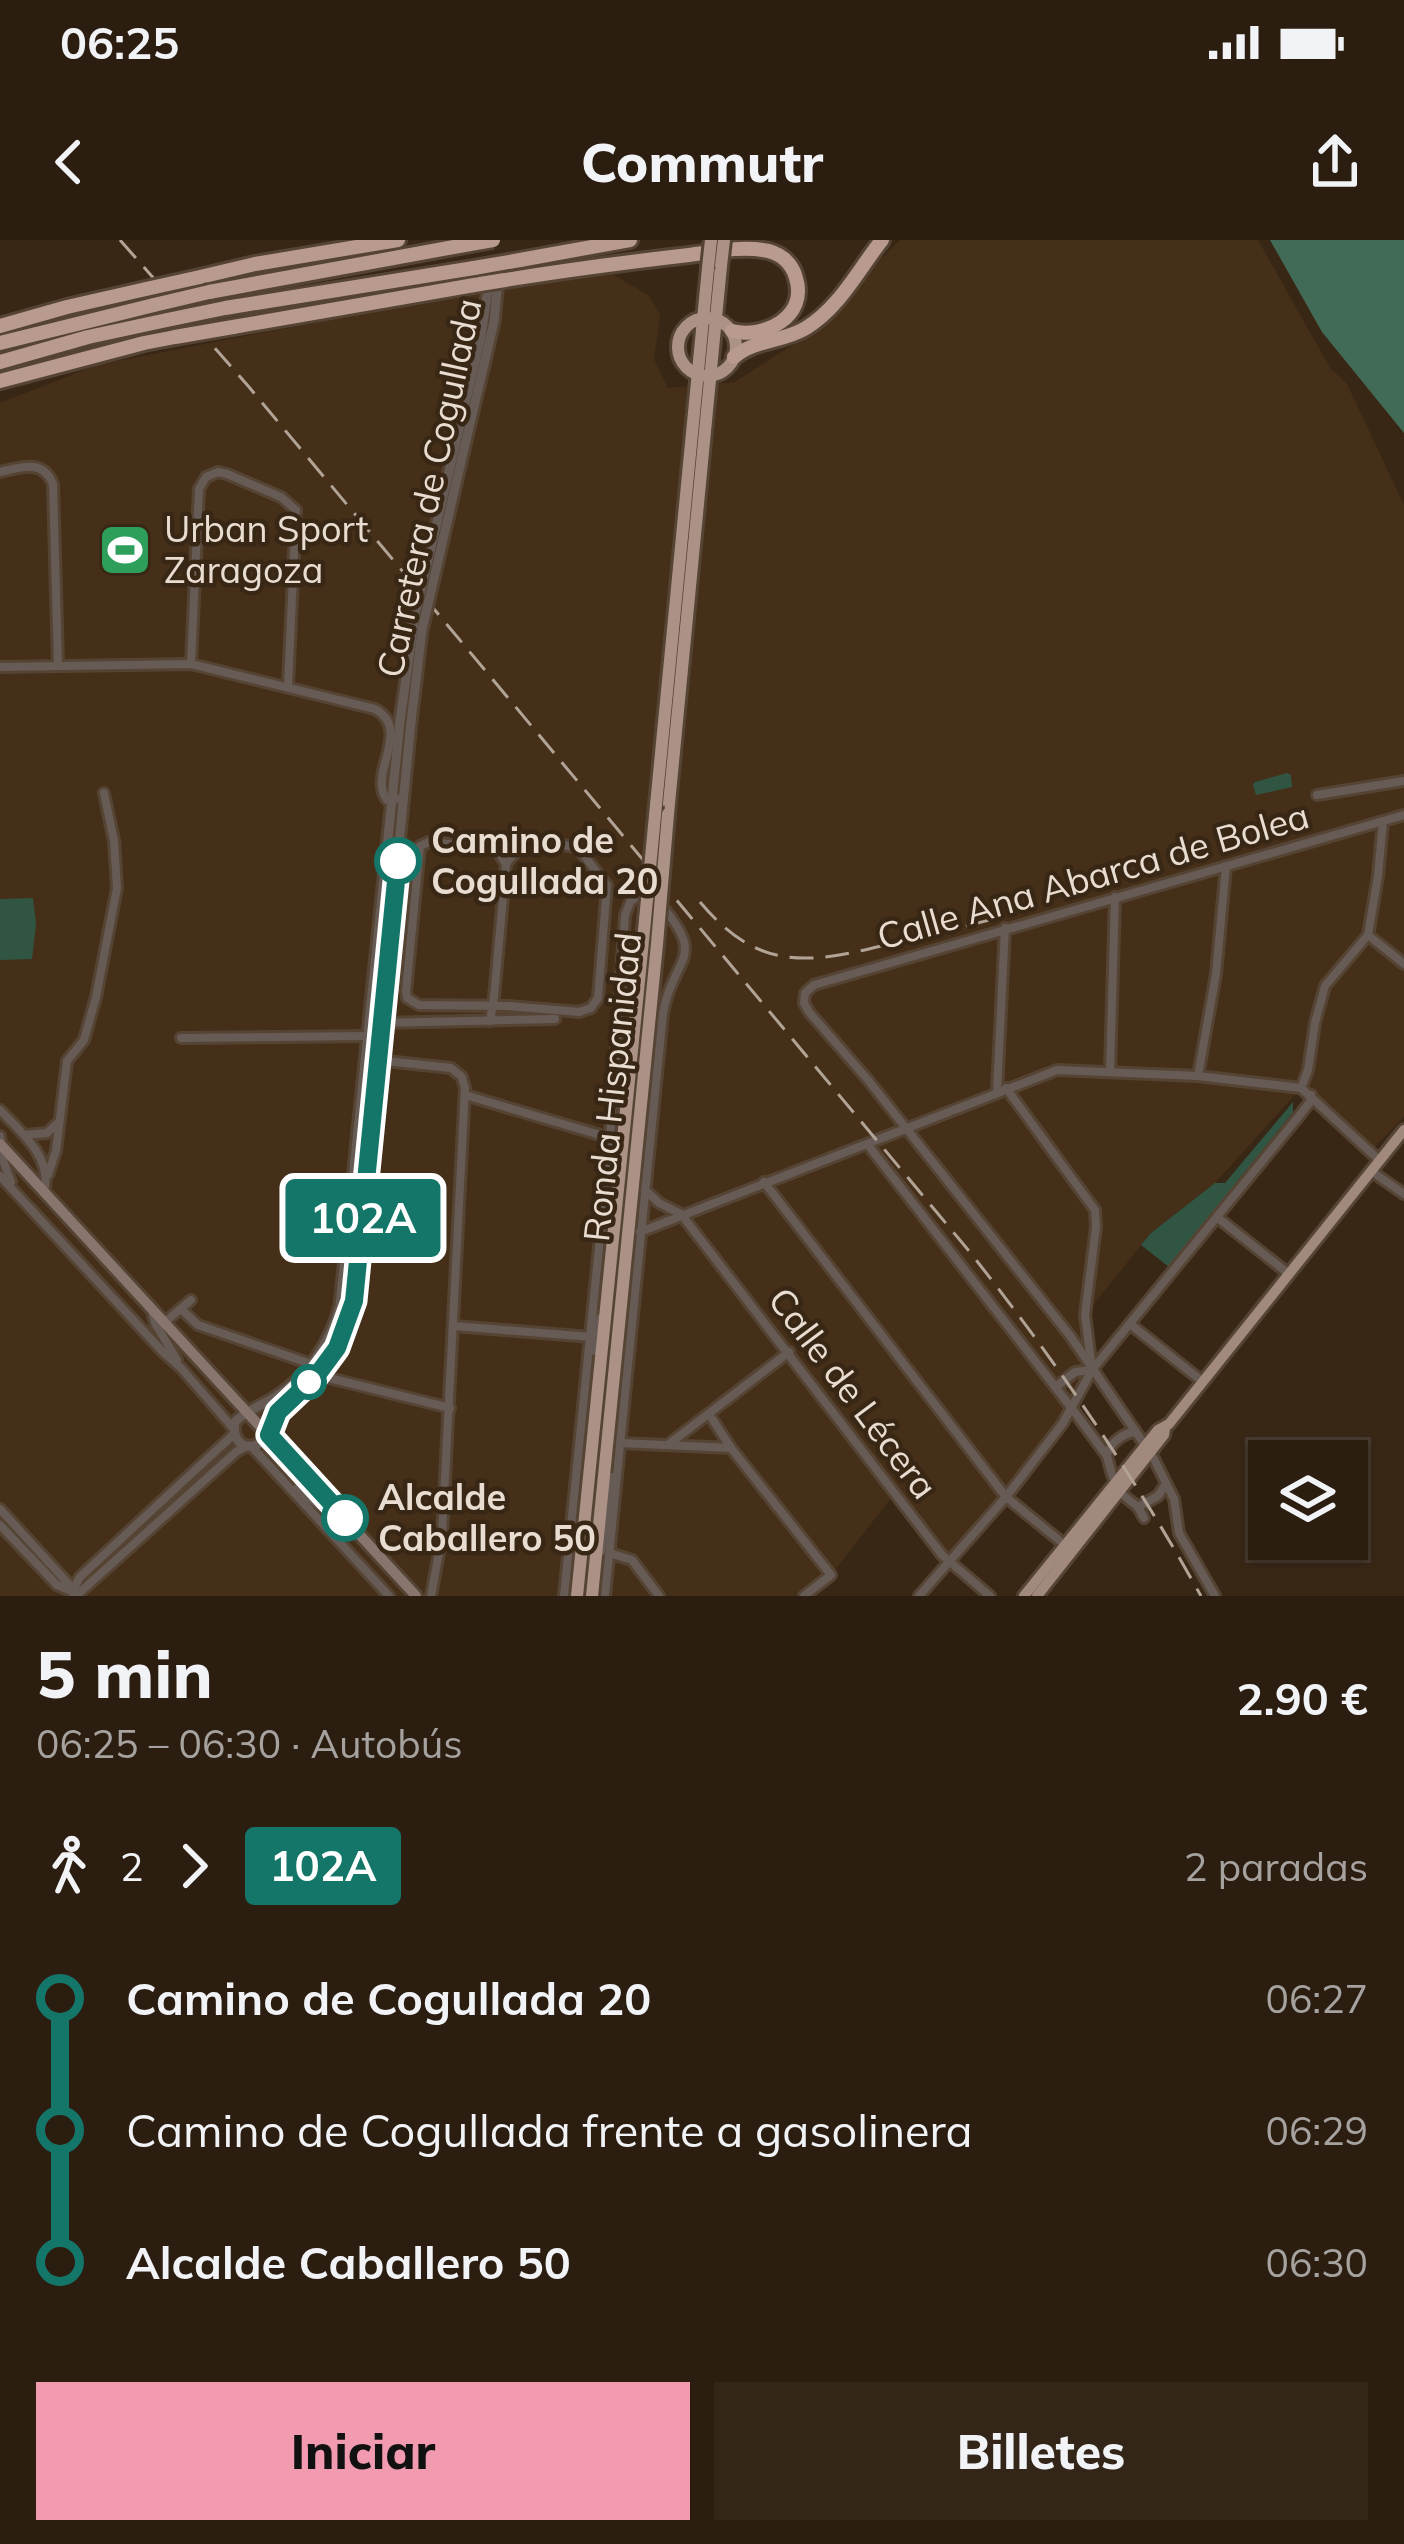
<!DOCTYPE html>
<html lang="es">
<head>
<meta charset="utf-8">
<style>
  :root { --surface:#2b1d10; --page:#332619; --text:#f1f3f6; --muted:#a6a29f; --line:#473b30; --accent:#f29aaf }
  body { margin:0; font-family:Mulish,sans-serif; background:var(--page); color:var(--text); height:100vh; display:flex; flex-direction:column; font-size:45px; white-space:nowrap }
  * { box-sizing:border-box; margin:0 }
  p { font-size:39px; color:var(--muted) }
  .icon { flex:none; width:66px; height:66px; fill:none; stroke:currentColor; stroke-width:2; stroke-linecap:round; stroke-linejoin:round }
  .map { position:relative; height:1356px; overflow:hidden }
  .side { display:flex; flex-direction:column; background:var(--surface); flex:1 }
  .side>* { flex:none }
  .badge { padding:0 24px; border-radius:9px; font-size:42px; line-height:78px }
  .tools { position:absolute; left:1248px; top:1200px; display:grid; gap:24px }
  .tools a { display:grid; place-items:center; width:120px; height:120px; border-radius:0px; background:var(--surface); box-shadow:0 3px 9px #0004,0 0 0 3px var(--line); font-size:60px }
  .map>.badge { position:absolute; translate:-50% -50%; box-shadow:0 0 0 6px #fff }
  .legs { display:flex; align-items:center; gap:18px; height:132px; padding:0 36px; font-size:39px }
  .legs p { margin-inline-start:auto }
  .head { display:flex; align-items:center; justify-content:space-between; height:204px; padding:0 36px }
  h1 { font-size:66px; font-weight:800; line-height:90px }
  .primary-button { display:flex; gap:24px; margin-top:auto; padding:24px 36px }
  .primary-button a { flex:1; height:138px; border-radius:0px; background:var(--accent); color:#111; font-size:48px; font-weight:800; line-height:138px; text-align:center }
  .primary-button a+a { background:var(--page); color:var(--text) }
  ul { padding:0 36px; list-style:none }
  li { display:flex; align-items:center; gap:42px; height:132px; font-size:45px }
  li i { display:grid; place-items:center; width:18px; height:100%; margin:0 15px; background:currentColor }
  li i::after { content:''; width:30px; height:30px; margin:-15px; border:9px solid; border-radius:50%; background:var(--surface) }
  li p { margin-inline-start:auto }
  li:first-child i { background:linear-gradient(#0000 50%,currentColor 0) }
  li:last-child i { background:linear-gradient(currentColor 50%,#0000 0) }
  .status { display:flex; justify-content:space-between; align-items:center; height:84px; padding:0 60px; background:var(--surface); direction:ltr }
  .status svg { height:33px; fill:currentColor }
  header { display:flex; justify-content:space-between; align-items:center; height:156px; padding:0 36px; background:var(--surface); font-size:54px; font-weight:800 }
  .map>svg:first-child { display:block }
</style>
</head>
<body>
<div class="status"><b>06:25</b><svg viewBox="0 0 49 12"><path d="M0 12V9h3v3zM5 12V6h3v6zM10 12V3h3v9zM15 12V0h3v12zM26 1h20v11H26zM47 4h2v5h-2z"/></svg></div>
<header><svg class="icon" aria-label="back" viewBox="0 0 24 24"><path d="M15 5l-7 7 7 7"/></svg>Commutr<svg class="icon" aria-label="share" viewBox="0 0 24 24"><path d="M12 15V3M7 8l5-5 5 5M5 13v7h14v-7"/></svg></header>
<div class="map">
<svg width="1404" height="1356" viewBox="0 0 1404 1356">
  <rect width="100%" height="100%" fill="#392716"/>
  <polygon fill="#462f18" points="900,0 1258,0 1330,128 1347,144 1404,265 1404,877 1370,912 1301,848 1215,943 1151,993 1085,1075 1092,1130 1006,1257 950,1323 895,1253 831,1335 804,1356 0,1356 0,163 97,125 601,27 649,56 660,75 654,119 668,148 735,142 828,82 867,33"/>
  <g fill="#305543">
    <polygon points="1287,533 1291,535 1292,547 1256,555 1253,545 1255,542"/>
    <polygon points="33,658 36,684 32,719 0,720 0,659"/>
    <polygon points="1293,862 1293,872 1169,1027 1141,1005 1151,993 1215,943 1225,943"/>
  </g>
  <polygon fill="#426b57" points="1270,0 1404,0 1404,193 1322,92"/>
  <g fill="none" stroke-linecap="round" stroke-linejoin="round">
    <g stroke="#554434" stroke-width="14">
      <g id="minor">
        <path d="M 0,232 C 22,227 43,219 53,244 L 58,425"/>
        <polyline points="191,424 199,249 206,237 218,232 227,234 281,257 296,270 288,446"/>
        <path d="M 0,427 L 191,424 L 375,469 C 413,490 367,534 387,560 L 404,558"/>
        <polyline points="1317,555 1404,541"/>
        <polyline points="1368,695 1404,724"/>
        <path d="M 490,781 L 494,757 L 506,624 C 525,595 549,602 578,608 L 607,645 L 598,758 L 591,768 L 579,772 L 508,766 L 419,765 L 407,758 L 406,751 L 420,606 L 429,602 L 491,608 L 498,612 L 506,624"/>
        <polyline points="381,783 555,779"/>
        <polyline points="181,798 367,796"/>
        <polyline points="377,820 451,828 462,837 465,848 442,1296 431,1356"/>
        <polyline points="1110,832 1115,657"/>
        <polyline points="1198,836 1216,734 1226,626"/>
        <polyline points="1006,848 1095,970 1096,987 1085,1075 1091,1122"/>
        <polyline points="1301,848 1308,830 1315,783 1325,746 1368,695 1378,636 1383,581"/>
        <polyline points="1301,848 1379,920"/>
        <polyline points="997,851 1005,688"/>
        <polyline points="465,855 610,898"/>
        <path d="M 0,870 C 21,892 53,918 44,951"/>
        <polyline points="24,895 47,893 58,883"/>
        <polyline points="0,896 3,920 11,942"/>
        <polyline points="868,905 1070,1166 1107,1216 1112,1235 1123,1255 1138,1267 1144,1278"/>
        <polyline points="1371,931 1404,954"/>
        <polyline points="48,935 56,911 67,821 84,800 96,757 117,648 114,601 104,553"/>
        <polyline points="0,936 162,1111 181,1128 233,1188"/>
        <polyline points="764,942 1006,1257 1065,1305"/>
        <polyline points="645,950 659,963 681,974 942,1315 990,1356"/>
        <polyline points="1218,978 1289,1034"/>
        <polyline points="640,992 1057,830 1198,836 1301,848"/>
        <polyline points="181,1069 198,1085 311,1124"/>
        <polyline points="153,1075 155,1083 177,1120"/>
        <polyline points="165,1082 191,1060"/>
        <polyline points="1130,1084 1203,1142"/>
        <polyline points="454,1086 591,1097"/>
        <polyline points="595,1111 600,1078"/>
        <polyline points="317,1135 450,1168"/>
        <polyline points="1056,1147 1075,1132 1091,1130"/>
        <polyline points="709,1174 731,1208 831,1335 804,1356"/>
        <polyline points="620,1203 731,1208"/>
        <polyline points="669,1204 789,1112"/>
        <polyline points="252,1207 389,1356"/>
        <path d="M 1107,1215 C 1110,1203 1123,1193 1135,1192"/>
        <polyline points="296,1249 330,1273 338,1276"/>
        <polyline points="1138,1267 1158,1256 1166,1244"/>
        <polyline points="0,1269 75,1351"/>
        <polyline points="0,1285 57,1345"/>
        <polyline points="601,1311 613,1237"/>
        <polyline points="609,1313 632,1320 659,1356"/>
        <polyline points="57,1345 78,1354 236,1212 246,1206"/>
        <polyline points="73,1356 73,1350 80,1337 234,1194"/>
        <polyline points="564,1356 610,898 625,675 631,660 640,656 649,656"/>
        <path d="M 605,1356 L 663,773 C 673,716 708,720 661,665"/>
        <polyline points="919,1356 1006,1257 1063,1183 1092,1130 1299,876 1310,862 1311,855"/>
        <polyline points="1215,1356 1179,1293 1174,1259 1153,1217 1071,1097 868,840 809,772 804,763 805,753 814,745 1404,575"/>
      </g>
    </g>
    <g stroke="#554434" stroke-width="15">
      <g id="tertiary">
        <polyline points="452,219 481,97 489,42"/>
        <polyline points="461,222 494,82 498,40"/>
        <path d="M 400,481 L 340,1066 C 330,1103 308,1136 275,1157 C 262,1166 246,1170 235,1182 C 230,1207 254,1215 269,1195 C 275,1187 275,1178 281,1170 C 296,1149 318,1136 333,1114 C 343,1098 349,1080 354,1061 L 411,482"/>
      </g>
    </g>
    <g stroke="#554434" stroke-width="16">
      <polyline id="secondary" points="0,904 416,1356"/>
    </g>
    <g stroke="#554434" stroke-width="16">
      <g id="primary">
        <polyline points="1024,1356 1158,1190 1169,1184 1404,890"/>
        <polyline points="1037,1356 1164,1195 1165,1189"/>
      </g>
    </g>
    <g stroke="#554434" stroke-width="18">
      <g id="trunk">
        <circle cx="707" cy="107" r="29"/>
        <polyline points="656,565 708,28"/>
        <polyline points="668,574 721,26"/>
        <polyline points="577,1356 643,701"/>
        <polyline points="592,1356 657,704"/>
      </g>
    </g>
    <g stroke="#554434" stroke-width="20">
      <g id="motorway">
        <polyline points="520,20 630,0"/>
        <polyline points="200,37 255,24 398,0"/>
        <path d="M 505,40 C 566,30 628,22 689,15 C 713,12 740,6 763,10 C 779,12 792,22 796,38 C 808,77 764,99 732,91"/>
        <polyline points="209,52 470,4"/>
        <polyline points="225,68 474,28"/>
        <polyline points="0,86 67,67 146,49"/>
        <polyline points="233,87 480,44"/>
        <polyline points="0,103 154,65"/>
        <path d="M 734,117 C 756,99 783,102 806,88 C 840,67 858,30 882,0"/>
        <polyline points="0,122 88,97 167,80"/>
        <polyline points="0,141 144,103 175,97"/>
      </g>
    </g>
    <use href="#minor" stroke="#665b55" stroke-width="8"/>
    <use href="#tertiary" stroke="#665b55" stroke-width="9"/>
    <use href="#secondary" stroke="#88756d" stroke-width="10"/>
    <use href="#primary" stroke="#a1897e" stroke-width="10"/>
    <use href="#trunk" stroke="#ac9286" stroke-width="12"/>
    <use href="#motorway" stroke="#b89b8e" stroke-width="14"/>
    <g stroke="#b1a396" stroke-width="3" stroke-dasharray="24 12" stroke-linecap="butt">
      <path d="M 120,0 L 249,147 L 969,1011 C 1056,1121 1133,1234 1201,1356"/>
      <path d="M 700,662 C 757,730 805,725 885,705 C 921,697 957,688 994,679"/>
    </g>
    <g stroke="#554434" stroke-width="15" stroke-linecap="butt">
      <g id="tertiary-bridge">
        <polyline points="400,481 415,375 452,219"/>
        <polyline points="411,482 422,390 461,222"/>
      </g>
    </g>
    <g stroke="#554434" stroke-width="18" stroke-linecap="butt">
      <g id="trunk-bridge">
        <polyline points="721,26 724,0"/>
        <polyline points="708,28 711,0"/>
        <polyline points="643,701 656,565"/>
        <polyline points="657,704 668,574"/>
      </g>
    </g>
    <g stroke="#554434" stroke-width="20" stroke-linecap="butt">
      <g id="motorway-bridge">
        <polyline points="470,4 493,0"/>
        <polyline points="474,28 520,20"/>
        <polyline points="480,44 505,40"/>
        <polyline points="146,49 200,37"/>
        <polyline points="154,65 209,52"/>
        <polyline points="167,80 225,68"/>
        <polyline points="175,97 233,87"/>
      </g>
    </g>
    <use href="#tertiary-bridge" stroke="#665b55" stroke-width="9"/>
    <use href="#trunk-bridge" stroke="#ac9286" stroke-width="12"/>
    <use href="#motorway-bridge" stroke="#b89b8e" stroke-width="14"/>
  </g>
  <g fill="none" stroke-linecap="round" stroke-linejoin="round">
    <g stroke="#fff" stroke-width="27">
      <polyline id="line-1" points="345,1278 269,1195 278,1172 317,1135 337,1108 354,1061 398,621"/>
    </g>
    <use href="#line-1" stroke="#147668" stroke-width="18"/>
  </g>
  <defs>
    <g id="stadium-square" transform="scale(2.7)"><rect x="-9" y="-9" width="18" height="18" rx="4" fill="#2e9e5b" stroke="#392716"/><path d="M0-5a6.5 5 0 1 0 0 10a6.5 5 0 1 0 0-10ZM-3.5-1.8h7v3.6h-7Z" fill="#fff"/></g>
  </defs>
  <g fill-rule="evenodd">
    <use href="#stadium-square" x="125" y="310"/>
  </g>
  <g fill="#fff" stroke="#147668" stroke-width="6">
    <circle cx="398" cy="621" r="21"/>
    <circle cx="309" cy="1142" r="15"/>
    <circle cx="345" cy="1278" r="21"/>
  </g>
  <g text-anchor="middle" stroke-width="9" stroke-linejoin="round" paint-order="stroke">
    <g font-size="36" fill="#e9ddd2" stroke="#392716">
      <text transform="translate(429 248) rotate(-78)" y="13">Carretera de Cogullada</text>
      <text transform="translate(1093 636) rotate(-16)" y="13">Calle Ana Abarca de Bolea</text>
      <text transform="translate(612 847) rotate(-84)" y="13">Ronda Hispanidad</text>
      <text transform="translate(853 1153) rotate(53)" y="13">Calle de Lécera</text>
    </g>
    <g font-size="36" fill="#e9ddd2" stroke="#392716" text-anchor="start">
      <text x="164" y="302">Urban Sport<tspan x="164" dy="41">Zaragoza</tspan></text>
    </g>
    <g font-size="36" font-weight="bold" fill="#e9ddd2" stroke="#392716" text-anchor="start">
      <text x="431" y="613">Camino de<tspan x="431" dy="41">Cogullada 20</tspan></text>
      <text x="378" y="1270">Alcalde<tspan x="378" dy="41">Caballero 50</tspan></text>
    </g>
  </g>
</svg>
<div class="tools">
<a><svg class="icon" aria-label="layers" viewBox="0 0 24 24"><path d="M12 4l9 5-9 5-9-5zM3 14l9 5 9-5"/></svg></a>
</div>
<b class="badge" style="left:363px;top:978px;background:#147668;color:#fff">102A</b>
</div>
<section class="side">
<div class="head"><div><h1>5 min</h1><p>06:25 – 06:30 · Autobús</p></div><b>2.90 €</b></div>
<div class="legs"><svg class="icon" aria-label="walk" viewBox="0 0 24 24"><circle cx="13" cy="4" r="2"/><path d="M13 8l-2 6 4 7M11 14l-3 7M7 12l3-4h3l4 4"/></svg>2<svg class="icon" aria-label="forward" viewBox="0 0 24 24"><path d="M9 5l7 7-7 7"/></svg><b class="badge" style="background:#147668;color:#fff">102A</b><p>2 paradas</p></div>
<ul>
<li><i style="color:#147668"></i><b>Camino de Cogullada 20</b><p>06:27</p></li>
<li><i style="color:#147668"></i><span>Camino de Cogullada frente a gasolinera</span><p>06:29</p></li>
<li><i style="color:#147668"></i><b>Alcalde Caballero 50</b><p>06:30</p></li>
</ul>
<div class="primary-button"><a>Iniciar</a><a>Billetes</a></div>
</section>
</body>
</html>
